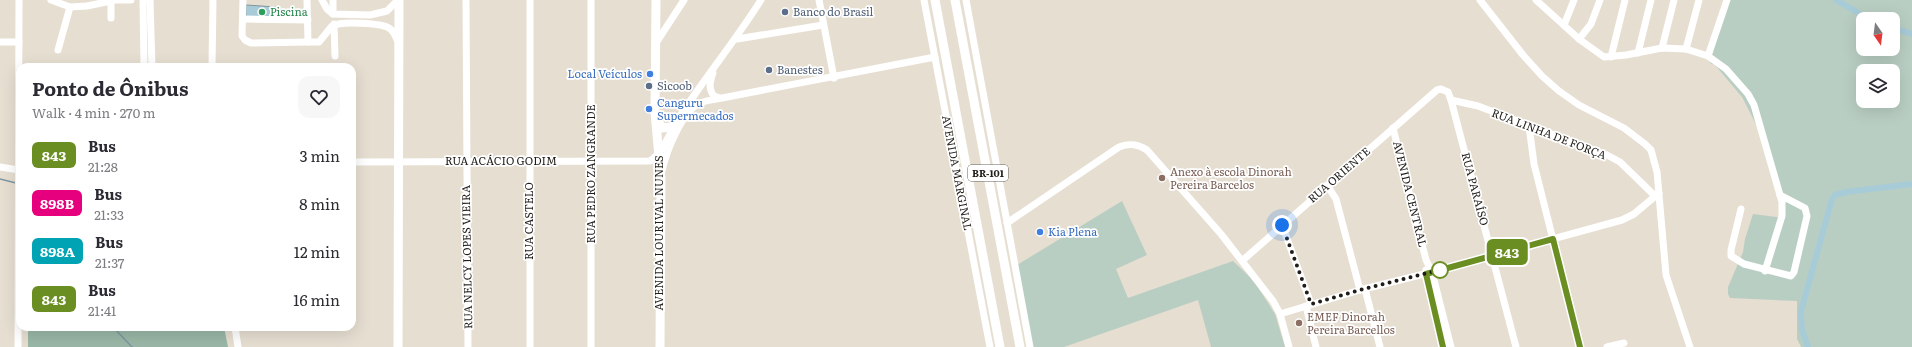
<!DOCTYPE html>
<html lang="en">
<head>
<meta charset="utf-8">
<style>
  :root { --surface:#fff; --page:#f7f7f7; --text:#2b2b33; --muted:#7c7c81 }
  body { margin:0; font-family:Literata,serif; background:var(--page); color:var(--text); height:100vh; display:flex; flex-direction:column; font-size:15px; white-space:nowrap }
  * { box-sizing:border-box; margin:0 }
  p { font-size:13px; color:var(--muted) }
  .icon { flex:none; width:22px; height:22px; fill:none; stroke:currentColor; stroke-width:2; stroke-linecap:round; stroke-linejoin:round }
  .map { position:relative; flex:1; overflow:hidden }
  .details { position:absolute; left:16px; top:63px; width:340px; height:268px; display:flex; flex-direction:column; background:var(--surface); border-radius:12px; box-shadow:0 4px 16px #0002 }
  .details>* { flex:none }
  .badge { padding:0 8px; border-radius:6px; font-size:14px; line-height:26px }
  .needle { width:26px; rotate:166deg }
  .fabs { position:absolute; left:1856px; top:12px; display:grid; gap:8px }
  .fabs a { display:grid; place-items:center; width:44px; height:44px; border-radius:8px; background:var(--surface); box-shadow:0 4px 16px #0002; font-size:20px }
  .you { position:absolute; width:20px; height:20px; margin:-10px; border:3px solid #fff; border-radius:50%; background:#1a73e8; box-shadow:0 0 0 6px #1a73e833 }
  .map>.badge { position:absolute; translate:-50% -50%; box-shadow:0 0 0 2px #fff }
  .round { display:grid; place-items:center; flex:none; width:42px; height:42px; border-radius:12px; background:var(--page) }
  .head { display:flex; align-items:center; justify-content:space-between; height:68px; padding:0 16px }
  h1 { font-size:19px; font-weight:700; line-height:30px }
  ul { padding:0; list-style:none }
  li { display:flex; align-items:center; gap:12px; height:48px; padding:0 16px }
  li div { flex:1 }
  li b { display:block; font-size:15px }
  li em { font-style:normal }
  li .badge { min-width:44px; font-weight:700; text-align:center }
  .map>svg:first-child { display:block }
</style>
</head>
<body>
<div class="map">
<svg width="1912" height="347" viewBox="0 0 1912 347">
  <rect width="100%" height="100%" fill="#e6ded1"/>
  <g fill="#b9cec2" fill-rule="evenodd">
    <path d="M 1726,0 L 1912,0 L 1912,347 L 1801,347 L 1797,339 L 1797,301 L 1730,298 L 1728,294 L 1728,287 L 1743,252 L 1745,239 L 1753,214 L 1783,218 L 1761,134 L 1742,97 L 1715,65 L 1710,63 ZM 1863,19 L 1893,19 L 1893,49 L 1863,49 ZM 1863,71 L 1893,71 L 1893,101 L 1863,101 Z"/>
    <polygon points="1122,201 1147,255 1116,269 1128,298 1233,261 1254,281 1275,314 1285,347 1211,347 1198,300 1064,347 1032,347 1017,265"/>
  </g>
  <polygon fill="#99b7a6" points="28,327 224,327 228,347 28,347"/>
  <polygon fill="#a8cbd8" stroke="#7f979f" points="246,5 276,7 278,14 276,16 246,17"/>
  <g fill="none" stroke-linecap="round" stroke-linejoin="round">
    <g stroke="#7f979f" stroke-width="1.5">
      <polyline points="0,179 16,183"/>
      <polyline points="113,327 132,347"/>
    </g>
    <g stroke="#a8cbd8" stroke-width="6">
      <polyline points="1836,0 1869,19"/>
      <polyline points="1893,28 1912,34"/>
      <polyline points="1808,347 1802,330 1801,311 1832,199 1835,195 1846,192 1912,184"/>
    </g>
    <g stroke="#fff" stroke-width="7">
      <polyline points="51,0 70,7 87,6 111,1 111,18"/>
      <polyline points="111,0 131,0"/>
      <polyline points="143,0 144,67"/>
      <polyline points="148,0 150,0 152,67"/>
      <polyline points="243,0 242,36 245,40 251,43 308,42"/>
      <path d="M 307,0 L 308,42 L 319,42 L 332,26 C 341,21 381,23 389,28 C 394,31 396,37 398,42"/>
      <polyline points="322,0 327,9 333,14 370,15 387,11 398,0"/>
      <polyline points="333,0 333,14"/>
      <polyline points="466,0 468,347"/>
      <polyline points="819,0 834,78"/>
      <polyline points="924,0 990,347"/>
      <polyline points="966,0 1030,347"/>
      <polyline points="1480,0 1523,55 1542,76 1559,91 1579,105 1624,128 1645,144 1651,150 1657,172 1666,275 1690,347"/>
      <polyline points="1536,0 1579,39 1604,57 1626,55 1662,48 1686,49 1708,56 1726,69 1748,94 1754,105 1782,202 1782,216 1765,271"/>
      <polyline points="243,19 308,20"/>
      <polyline points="334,24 335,56"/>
      <polyline points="1564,25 1574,0"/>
      <polyline points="737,39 823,25"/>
      <polyline points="1579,39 1591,24 1600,0"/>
      <polyline points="0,42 19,42"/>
      <polyline points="656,43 684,0"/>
      <polyline points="1662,48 1674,0"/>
      <polyline points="1686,49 1699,0"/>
      <polyline points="58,50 70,7"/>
      <polyline points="1638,53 1651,0"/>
      <polyline points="1708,56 1727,0"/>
      <polyline points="1611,57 1625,0"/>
      <polyline points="212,67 213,0"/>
      <path d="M 713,73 C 710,81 708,89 714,96 L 720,98"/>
      <polyline points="1451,100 1516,347"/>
      <polyline points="1529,126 1534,164 1580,347"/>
      <polyline points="1393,128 1426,260 1432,272 1451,347"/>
      <path d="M 352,162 L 650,161 C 665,151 670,130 680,116 C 706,76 736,40 761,0"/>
      <polyline points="0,167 19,170"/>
      <path d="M 662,171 C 666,152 681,114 698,104 C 705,100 715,100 722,98 L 935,57"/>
      <polyline points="1327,185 1336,199 1360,290"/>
      <polyline points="1741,209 1731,250 1731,256 1744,264 1791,276 1794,272 1807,216 1805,208 1780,195"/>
      <path d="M 1007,223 L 1119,147 C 1130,143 1138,144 1147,150 L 1221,234 L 1273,301 L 1280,314 L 1289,347"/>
      <polyline points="1282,225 1311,304"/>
      <polyline points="1243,260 1437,90 1441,89 1448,92 1451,100 1478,106 1607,155 1620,162 1655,196"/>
      <polyline points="1426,270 1443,347"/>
      <polyline points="1365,289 1380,347"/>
      <polyline points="1306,306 1316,347"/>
      <polyline points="1280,314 1360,290 1432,272 1622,220 1634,214 1659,193"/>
      <polyline points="235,327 238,347"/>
      <polyline points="18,347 19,0"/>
      <polyline points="530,347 530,0"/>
      <polyline points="591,347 591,0"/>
      <polyline points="1607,347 1624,343"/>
    </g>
    <g stroke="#fff" stroke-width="9">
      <polyline points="656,0 655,112 661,179 660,347"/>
      <polyline points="935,0 1000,347"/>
      <polyline points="955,0 1020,347"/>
      <polyline points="657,119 662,128 672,127"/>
      <polyline points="398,347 399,0"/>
    </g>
  </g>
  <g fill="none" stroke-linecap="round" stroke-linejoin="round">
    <g stroke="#fff" stroke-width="9">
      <polyline id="line" points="1443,347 1426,274 1553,239 1580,347"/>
    </g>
    <use href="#line" stroke="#6b8e23" stroke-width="6"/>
    <polyline stroke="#201d19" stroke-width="4" stroke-dasharray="0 7.2" points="1282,225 1311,304 1360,290 1447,268 1440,270"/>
  </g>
  <circle fill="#2e9e5b" stroke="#fff" stroke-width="1.5" cx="262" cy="12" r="4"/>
  <g fill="#5c6f8a" stroke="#fff" stroke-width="1.5">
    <circle cx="785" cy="12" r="4"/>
    <circle cx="769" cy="70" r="4"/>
    <circle cx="649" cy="86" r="4"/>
  </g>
  <g fill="#3f7fe0" stroke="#fff" stroke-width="1.5">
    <circle cx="650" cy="74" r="4"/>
    <circle cx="649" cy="109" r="4"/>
    <circle cx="1040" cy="232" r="4"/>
  </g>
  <g fill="#8d6e63" stroke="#fff" stroke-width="1.5">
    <circle cx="1162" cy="178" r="4"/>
    <circle cx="1299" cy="323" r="4"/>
  </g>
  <circle fill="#fff" stroke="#6b8e23" stroke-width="2" cx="1440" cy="270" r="8"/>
  <g text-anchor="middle" stroke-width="3.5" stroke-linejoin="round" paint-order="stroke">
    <rect fill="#fff" stroke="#63615e" stroke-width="1" x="968" y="165" width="40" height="16" rx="3"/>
    <g font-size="10" font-weight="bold" fill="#201d19">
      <text x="988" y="177">BR-101</text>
    </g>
    <g font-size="11" fill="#27864d" stroke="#fff" text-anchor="start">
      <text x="270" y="16">Piscina</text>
    </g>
    <g font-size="11" fill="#4e5e75" stroke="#fff" text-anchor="start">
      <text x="793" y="16">Banco do Brasil</text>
      <text x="777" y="74">Banestes</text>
      <text x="657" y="90">Sicoob</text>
    </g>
    <g font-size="11" fill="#366cbe" stroke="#fff" text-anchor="start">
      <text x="642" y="78" text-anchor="end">Local Veículos</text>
      <text x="657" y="107">Canguru<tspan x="657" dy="13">Supermecados</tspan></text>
      <text x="1048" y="236">Kia Plena</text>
    </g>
    <g font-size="11" fill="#201d19" stroke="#fff">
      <text transform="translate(1549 134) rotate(21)" y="4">RUA LINHA DE FORÇA</text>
      <text x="501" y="165">RUA ACÁCIO GODIM</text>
      <text transform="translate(957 173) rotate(79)" y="4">AVENIDA MARGINAL</text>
      <text transform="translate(591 174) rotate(-90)" y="4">RUA PEDRO ZANGRANDE</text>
      <text transform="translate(1339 175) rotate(-41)" y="4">RUA ORIENTE</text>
      <text transform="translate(1475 189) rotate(75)" y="4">RUA PARAÍSO</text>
      <text transform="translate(1410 194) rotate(76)" y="4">AVENIDA CENTRAL</text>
      <text transform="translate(529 221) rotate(-90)" y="4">RUA CASTELO</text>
      <text transform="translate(659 233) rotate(-90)" y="4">AVENIDA LOURIVAL NUNES</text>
      <text transform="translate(467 257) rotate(-91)" y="4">RUA NELCY LOPES VIEIRA</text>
    </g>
    <g font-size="11" fill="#785e54" stroke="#fff" text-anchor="start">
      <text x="1170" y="176">Anexo à escola Dinorah<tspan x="1170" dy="13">Pereira Barcelos</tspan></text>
      <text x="1307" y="321">EMEF Dinorah<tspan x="1307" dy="13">Pereira Barcellos</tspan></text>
    </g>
  </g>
</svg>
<div class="fabs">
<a><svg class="needle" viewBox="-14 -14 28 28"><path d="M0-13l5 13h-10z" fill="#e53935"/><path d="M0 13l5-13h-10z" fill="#7c7c81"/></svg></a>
<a><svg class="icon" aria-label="layers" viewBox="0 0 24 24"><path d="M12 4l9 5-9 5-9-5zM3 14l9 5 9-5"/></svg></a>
</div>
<div class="you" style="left:1282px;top:225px"></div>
<b class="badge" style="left:1507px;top:252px;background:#6b8e23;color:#fff">843</b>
<section class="details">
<div class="head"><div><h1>Ponto de Ônibus</h1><p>Walk · 4 min · 270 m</p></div><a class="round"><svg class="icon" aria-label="heart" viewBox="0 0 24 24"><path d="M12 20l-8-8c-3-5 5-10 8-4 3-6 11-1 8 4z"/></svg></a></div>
<ul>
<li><span class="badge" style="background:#6b8e23;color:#fff">843</span><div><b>Bus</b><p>21:28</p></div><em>3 min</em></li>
<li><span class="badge" style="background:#e6007e;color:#fff">898B</span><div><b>Bus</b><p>21:33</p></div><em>8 min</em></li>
<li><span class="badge" style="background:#00a3b4;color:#fff">898A</span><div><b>Bus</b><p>21:37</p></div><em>12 min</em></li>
<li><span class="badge" style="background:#6b8e23;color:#fff">843</span><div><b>Bus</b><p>21:41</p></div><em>16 min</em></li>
</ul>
</section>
</div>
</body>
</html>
